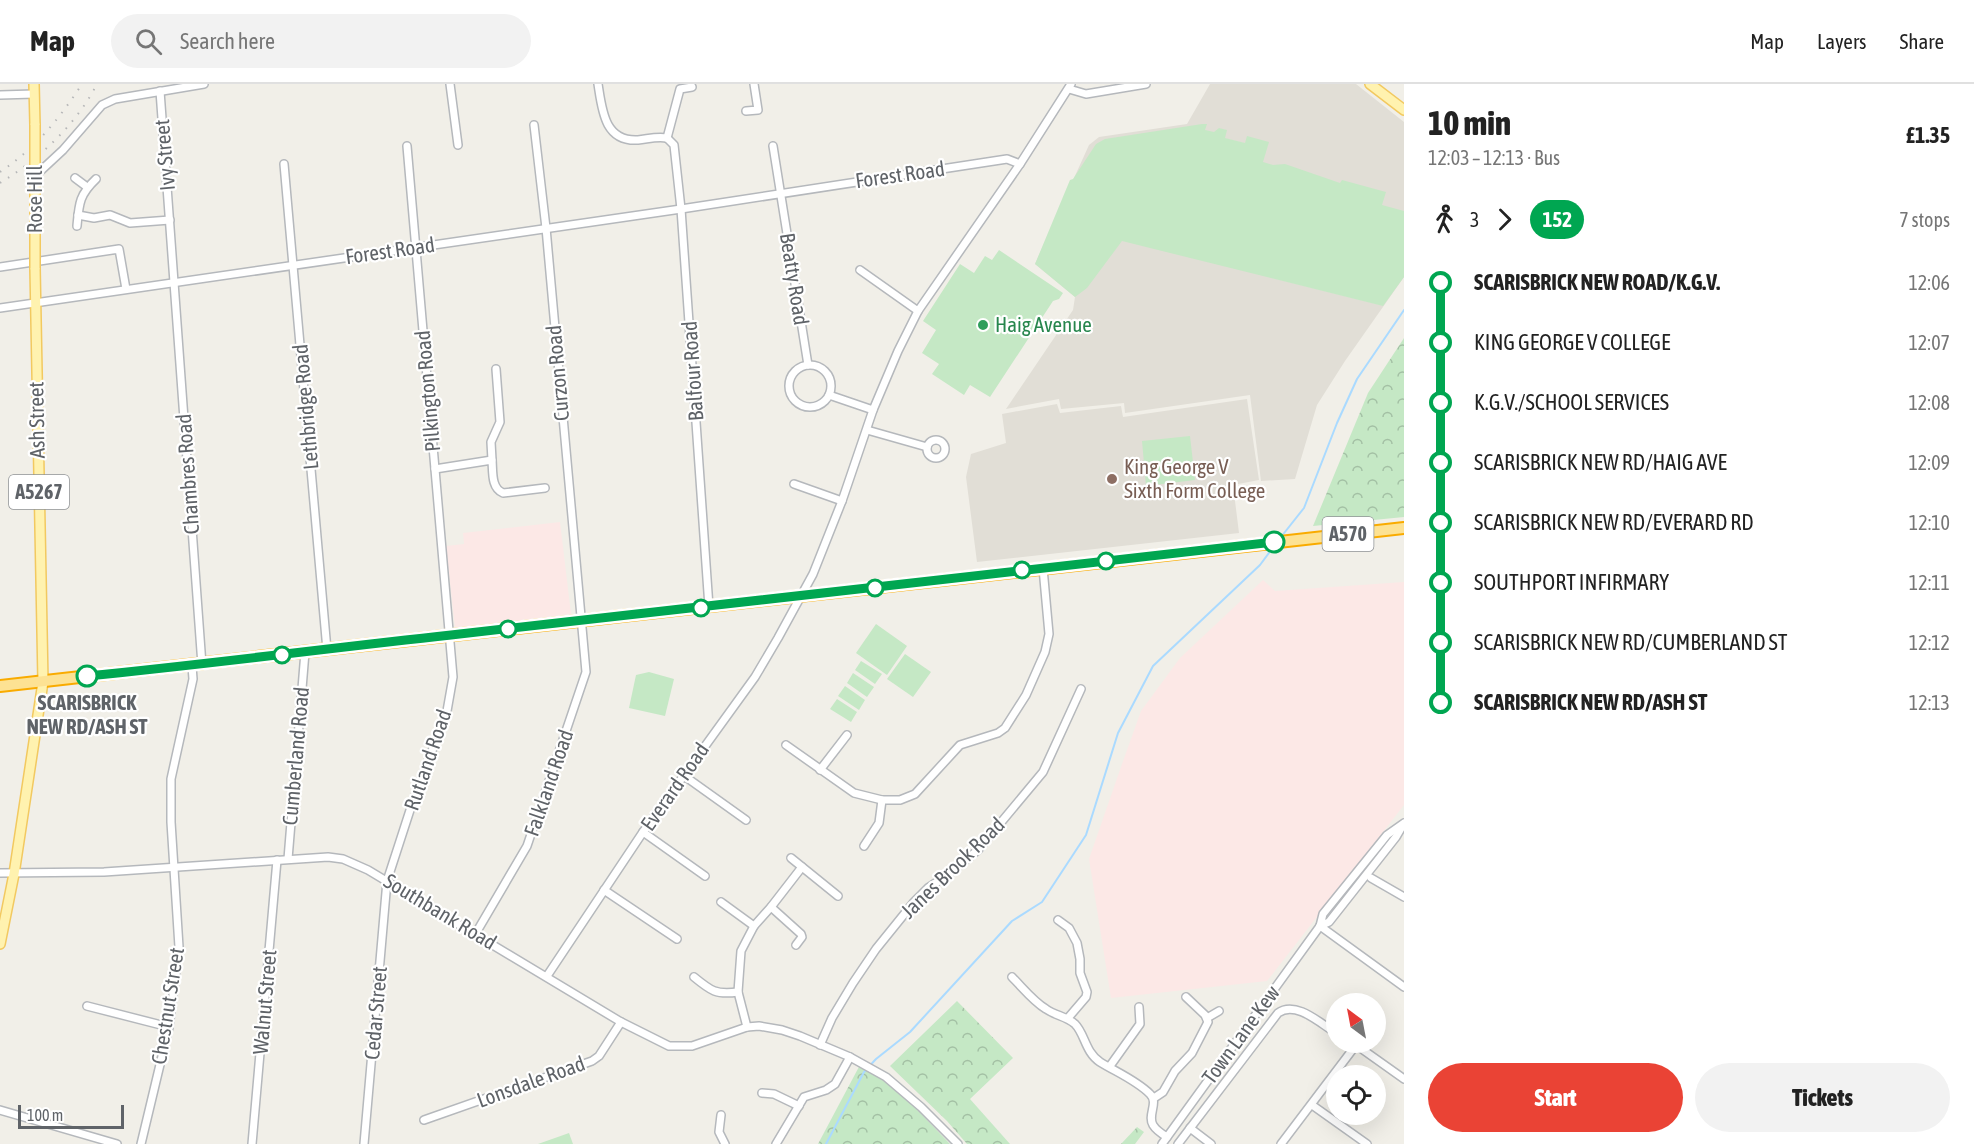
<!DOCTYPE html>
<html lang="en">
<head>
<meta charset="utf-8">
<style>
  :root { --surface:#fff; --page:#f2f2f2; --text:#222; --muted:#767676; --line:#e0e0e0; --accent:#ea4335 }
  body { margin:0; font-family:"Asap Condensed",sans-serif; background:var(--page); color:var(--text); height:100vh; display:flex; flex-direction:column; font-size:22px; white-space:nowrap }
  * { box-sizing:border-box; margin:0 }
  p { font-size:20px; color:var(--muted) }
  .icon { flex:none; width:33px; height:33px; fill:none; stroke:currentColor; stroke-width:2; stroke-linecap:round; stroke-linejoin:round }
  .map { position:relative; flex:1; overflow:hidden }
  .sheet { display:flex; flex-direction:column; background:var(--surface); width:570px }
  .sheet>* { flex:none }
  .badge { padding:0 12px; border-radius:20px; font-size:21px; line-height:39px }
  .needle { width:39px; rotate:328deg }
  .buttons { position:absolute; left:1326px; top:909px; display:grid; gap:12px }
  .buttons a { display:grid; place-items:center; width:60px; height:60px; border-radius:50%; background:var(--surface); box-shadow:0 6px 24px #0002; font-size:30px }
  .scale { position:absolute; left:18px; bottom:15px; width:106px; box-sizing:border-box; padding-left:6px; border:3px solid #5f6368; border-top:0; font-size:16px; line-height:21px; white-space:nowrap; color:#5f6368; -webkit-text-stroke:4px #fff; paint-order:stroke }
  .map>.badge { position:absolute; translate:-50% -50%; box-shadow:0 0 0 3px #fff }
  .legs { display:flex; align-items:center; gap:9px; height:66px; padding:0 24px; font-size:20px }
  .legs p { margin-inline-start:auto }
  .head { display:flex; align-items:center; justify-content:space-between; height:102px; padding:0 24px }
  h1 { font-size:33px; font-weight:800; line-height:45px }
  .action { display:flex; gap:12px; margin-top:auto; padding:12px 24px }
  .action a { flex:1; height:69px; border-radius:36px; background:var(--accent); color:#fff; font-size:24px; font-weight:800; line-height:69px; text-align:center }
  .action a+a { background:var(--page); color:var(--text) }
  ul { padding:0 24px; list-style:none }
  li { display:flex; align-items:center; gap:21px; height:60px; font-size:22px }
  li i { display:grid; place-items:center; width:9px; height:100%; margin:0 8px; background:currentColor }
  li i::after { content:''; width:15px; height:15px; margin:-8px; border:4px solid; border-radius:50%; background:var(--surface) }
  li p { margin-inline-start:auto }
  li:first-child i { background:linear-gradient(#0000 50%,currentColor 0) }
  li:last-child i { background:linear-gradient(currentColor 50%,#0000 0) }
  header { display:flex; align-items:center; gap:36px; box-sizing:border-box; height:84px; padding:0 30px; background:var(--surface); border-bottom:2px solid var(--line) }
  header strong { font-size:28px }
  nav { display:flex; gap:33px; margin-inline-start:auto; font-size:21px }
  .search { width:420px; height:54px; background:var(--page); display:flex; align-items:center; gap:15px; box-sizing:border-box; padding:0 21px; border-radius:33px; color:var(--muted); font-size:22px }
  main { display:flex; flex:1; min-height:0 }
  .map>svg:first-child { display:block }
</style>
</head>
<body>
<header>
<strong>Map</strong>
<div class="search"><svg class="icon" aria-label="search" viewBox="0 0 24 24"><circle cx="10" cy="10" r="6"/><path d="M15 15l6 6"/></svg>Search here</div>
<nav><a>Map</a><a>Layers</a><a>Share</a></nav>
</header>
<main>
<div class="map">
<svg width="1404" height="1060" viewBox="0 0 1404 1060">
  <defs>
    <pattern id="forest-crowns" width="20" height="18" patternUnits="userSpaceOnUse" patternTransform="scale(1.5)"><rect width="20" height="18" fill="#c5e8c5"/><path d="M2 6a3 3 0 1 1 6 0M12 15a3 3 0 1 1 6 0" fill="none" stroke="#a3c0a4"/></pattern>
  </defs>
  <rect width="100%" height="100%" fill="#f1efe8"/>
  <g fill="#e1ded6">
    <polygon points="1210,0 1356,0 1404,38 1404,193 1345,277 1317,321 1295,395 1261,397 1250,311 1125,329 1124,319 1061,325 1059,315 1006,325 1073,226 1075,213 1035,180 1089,61 1099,53 1187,40"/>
    <polygon points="1247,315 1259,396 1233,401 1239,449 977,478 966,393 971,370 1006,359 1002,330 1057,320 1060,329 1121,322 1123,333"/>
  </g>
  <g fill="#fce8e6">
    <polygon points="560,438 571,530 455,544 446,462 464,460 463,449"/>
    <polygon points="1263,496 1275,507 1404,498 1404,721 1267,897 1111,914 1089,775 1122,680 1141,627 1180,574"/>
  </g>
  <g fill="#c5e8c5">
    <polygon points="1202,40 1207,40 1205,46 1214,48 1219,44 1227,46 1225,54 1245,59 1247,52 1269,58 1263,78 1273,81 1285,80 1340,99 1342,96 1386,108 1382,121 1404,127 1404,193 1383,222 1122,157 1087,204 1075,213 1035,180 1070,96 1073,95 1096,60 1105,55"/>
    <polygon points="999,166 1063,209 1059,215 1053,217 990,313 970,301 964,311 932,290 939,280 922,269 936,246 923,237 960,180 974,189 985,172 992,176"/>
    <polygon points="1190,352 1195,396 1146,402 1142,357"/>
    <polygon points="876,540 907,562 887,591 856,569"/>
    <polygon points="905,570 931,588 913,613 887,595"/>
    <polygon points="861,577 882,590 875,600 855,586"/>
    <polygon points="649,588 674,595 665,632 629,624 636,591"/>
    <polygon points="853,589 874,603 867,613 847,599"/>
    <polygon points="845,602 865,616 859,626 838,612"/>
    <polygon points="837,615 857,628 851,638 830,625"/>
    <polygon points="569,1049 573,1060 538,1060"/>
  </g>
  <g fill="url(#forest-crowns)">
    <polygon points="1404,254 1404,433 1313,442 1368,309"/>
    <polygon points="957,917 1013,974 970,1015 1010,1060 967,1060 947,1037 890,982"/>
    <polygon points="861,979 886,993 950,1060 818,1060"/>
    <polygon points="1137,1043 1144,1048 1135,1060 1121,1060"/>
  </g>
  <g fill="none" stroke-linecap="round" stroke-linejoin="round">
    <g stroke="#aadaff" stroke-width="2">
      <polyline points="1281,453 1304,424 1337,339 1357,295 1404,226"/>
      <polyline points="826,1060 864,988 876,975 910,948 1012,837 1042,818 1086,751 1118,649 1153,582 1260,481 1274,462"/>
    </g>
    <g stroke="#b5b8bc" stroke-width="10">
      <g id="minor">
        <polyline points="450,0 458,61"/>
        <path d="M 598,0 C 602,25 604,58 638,56 C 648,55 657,52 667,54"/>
        <polyline points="1069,5 1086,10 1146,0"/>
        <polyline points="160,7 202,581"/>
        <polyline points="0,11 34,10"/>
        <polyline points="746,27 758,26 754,0"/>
        <polyline points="667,54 674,61 681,125 709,523"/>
        <polyline points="667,54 680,5 692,3"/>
        <polyline points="773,62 808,281"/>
        <polyline points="284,80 327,566"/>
        <polyline points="35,92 63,66 102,21 115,15 204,0"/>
        <polyline points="75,94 87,103"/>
        <polyline points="78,131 94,134 110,131 130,139 170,136"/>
        <path d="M 77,142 C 79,120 79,111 96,95"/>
        <polyline points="0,183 119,165 126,205"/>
        <polyline points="860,186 918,227"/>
        <polyline points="0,224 681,125 1007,75 1020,80"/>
        <circle cx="810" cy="302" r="21"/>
        <polyline points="829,311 873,326"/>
        <polyline points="867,346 927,363"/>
        <circle cx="936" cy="365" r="9"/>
        <polyline points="492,376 491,358 500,338 496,285"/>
        <path d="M 435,385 L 492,376 C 493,388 491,404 503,409 L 545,404"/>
        <polyline points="794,400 842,417"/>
        <polyline points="786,661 854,709 882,716 900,716 915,710 960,661 998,649 1005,644 1026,611 1045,568 1049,550 1043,484"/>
        <polyline points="820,686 847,651"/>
        <polyline points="683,691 746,736"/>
        <polyline points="643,748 705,792"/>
        <polyline points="864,762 879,739 882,716"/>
        <polyline points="791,774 838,812"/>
        <polyline points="288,775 305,568"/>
        <polyline points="0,789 104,788 328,773 343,775 368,786 621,938 669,962 692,962 747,943 759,942 782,946 800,952 850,973 886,993 921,1023 958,1060"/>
        <polyline points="1371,794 1404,813"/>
        <polyline points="604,806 677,855"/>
        <polyline points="721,818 754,842"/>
        <polyline points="771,823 801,850 802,853 796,861"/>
        <polyline points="1058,836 1069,844 1077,859 1080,875 1080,889 1087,908 1086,913 1068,934"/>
        <polyline points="1320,842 1329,838 1396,753 1403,741"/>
        <polyline points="1320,842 1404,903"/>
        <polyline points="476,849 527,762 586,588 546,144 534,41"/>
        <polyline points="547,892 643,748 755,593 778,554 813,490 842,417 873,326 898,267 918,227 1020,80 1071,0"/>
        <path d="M 694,893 C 711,907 716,911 738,908"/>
        <path d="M 1012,893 C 1023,904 1033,917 1046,925 C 1056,932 1066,932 1075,940 C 1085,950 1085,968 1100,978 C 1116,988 1136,996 1150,1010 C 1159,1019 1147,1031 1153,1041 C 1156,1046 1162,1050 1167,1053"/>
        <polyline points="87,922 169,943"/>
        <polyline points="1207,934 1219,927"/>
        <polyline points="747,943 738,908 741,867 754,842 771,823 802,783"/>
        <polyline points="1352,958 1404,995"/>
        <polyline points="820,961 832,934 853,899 876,865 914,818 928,804 949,790 978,766 1043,688 1081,605"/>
        <polyline points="1110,982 1140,940 1139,923"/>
        <polyline points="762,1009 774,1010 799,1022"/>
        <polyline points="1154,1014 1163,1008 1175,987 1192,969 1208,938 1205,931 1186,913"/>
        <polyline points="1312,1021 1367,1060"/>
        <polyline points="0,1026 117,1060"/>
        <polyline points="721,1031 719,1048 725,1060"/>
        <polyline points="424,1036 592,977 599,972 621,938"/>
        <polyline points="1190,1044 1211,1060"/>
        <polyline points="141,1060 169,943 179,863 171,738 171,695 193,595 192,582"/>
        <polyline points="252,1060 277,776"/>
        <polyline points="364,1060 387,797 412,720 447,627 453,593 407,62"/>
        <polyline points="776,1060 804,1013 826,1006 835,1000 850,973"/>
        <polyline points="1162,1060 1320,842 1323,830 1387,751 1404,739"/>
        <path d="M 1178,1060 L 1278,929 C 1296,916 1321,940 1336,949"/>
        <polyline points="1281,1060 1356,961"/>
      </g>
    </g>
    <g stroke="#f2c960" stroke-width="12">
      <g id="major">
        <polyline points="34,0 35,41"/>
        <polyline points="1370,0 1404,26"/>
        <polyline points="0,860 14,790 43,598 35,184"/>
      </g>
    </g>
    <g stroke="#f9ab00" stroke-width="14">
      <polyline id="highway" points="0,602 1404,444"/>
    </g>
    <use href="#minor" stroke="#fff" stroke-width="7"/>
    <use href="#major" stroke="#fff2af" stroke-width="9"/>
    <use href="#highway" stroke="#fde293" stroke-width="10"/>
    <g stroke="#b6b7b8" stroke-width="2" stroke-dasharray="1.5 8" stroke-linecap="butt">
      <path d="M 0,88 C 36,64 59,35 82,0"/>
      <path d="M 0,99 C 39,75 76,41 97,0"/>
    </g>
    <g stroke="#f2c960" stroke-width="12" stroke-linecap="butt">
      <polyline id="major-bridge" points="35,41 35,184"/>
    </g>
    <use href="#major-bridge" stroke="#fff2af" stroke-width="9"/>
  </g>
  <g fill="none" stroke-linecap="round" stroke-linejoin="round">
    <g stroke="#fff" stroke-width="14">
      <path id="line-1" d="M 87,592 C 209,580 330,564 451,551 C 725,521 999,489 1274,458"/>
    </g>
    <use href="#line-1" stroke="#00a651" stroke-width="9"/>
  </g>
  <circle fill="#2e9e5b" stroke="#fff" stroke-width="2" cx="983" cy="241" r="6"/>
  <circle fill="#8d6e63" stroke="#fff" stroke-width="2" cx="1112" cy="395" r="6"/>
  <g fill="#fff" stroke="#00a651" stroke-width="3">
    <circle cx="1274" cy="458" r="10"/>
    <circle cx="1106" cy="477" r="8"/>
    <circle cx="1022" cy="486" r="8"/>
    <circle cx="875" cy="504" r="8"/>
    <circle cx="701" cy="524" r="8"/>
    <circle cx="508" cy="545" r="8"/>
    <circle cx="282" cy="571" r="8"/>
    <circle cx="87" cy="592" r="10"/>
  </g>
  <g text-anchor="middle" stroke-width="4.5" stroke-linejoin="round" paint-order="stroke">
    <g fill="#fff" stroke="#8f9295" stroke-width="1.5">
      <rect x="9" y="391" width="60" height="34" rx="4.5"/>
      <rect x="1322.5" y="433" width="51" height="34" rx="4.5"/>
    </g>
    <g font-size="20" font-weight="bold" fill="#5f6368">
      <text x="39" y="415">A5267</text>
      <text x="1348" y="457">A570</text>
    </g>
    <g font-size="21" fill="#5f6368" stroke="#fff">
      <text transform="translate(165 71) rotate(-95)" y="7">Ivy Street</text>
      <text transform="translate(900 91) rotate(-8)" y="7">Forest Road</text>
      <text transform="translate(35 115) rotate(-90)" y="7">Rose Hill</text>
      <text transform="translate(390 167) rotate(-8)" y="7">Forest Road</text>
      <text transform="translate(794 195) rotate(81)" y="7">Beatty Road</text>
      <text transform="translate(693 287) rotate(-94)" y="7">Balfour Road</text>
      <text transform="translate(558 289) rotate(-95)" y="7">Curzon Road</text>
      <text transform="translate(428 307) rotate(-95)" y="7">Pilkington Road</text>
      <text transform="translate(306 323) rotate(-95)" y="7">Lethbridge Road</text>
      <text transform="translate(37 336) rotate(-91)" y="7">Ash Street</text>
      <text transform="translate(188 390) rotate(-94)" y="7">Chambres Road</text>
      <text transform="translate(296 672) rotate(-85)" y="7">Cumberland Road</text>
      <text transform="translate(428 676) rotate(-71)" y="7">Rutland Road</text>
      <text transform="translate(549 699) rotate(-71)" y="7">Falkland Road</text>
      <text transform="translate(675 703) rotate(-55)" y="7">Everard Road</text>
      <text transform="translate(953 784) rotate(-44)" y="7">Janes Brook Road</text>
      <text transform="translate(440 828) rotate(31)" y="7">Southbank Road</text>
      <text transform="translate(265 918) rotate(-85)" y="7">Walnut Street</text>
      <text transform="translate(168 922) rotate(-81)" y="7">Chestnut Street</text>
      <text transform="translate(376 929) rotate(-85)" y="7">Cedar Street</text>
      <text transform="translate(1241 951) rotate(-54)" y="7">Town Lane Kew</text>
      <text transform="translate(531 998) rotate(-20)" y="7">Lonsdale Road</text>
    </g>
    <g font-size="21" fill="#27864d" stroke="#fff" text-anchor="start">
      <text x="995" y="248">Haig Avenue</text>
    </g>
    <g font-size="21" fill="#785e54" stroke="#fff" text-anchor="start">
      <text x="1124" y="390">King George V<tspan x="1124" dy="24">Sixth Form College</tspan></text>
    </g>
    <g font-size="21" font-weight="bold" fill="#5f6368" stroke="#fff">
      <text x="87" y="626">SCARISBRICK<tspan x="87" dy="24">NEW RD/ASH ST</tspan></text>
    </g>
  </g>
</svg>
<div class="buttons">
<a><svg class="needle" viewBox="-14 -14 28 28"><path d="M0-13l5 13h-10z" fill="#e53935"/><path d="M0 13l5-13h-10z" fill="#767676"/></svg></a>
<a><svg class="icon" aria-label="locate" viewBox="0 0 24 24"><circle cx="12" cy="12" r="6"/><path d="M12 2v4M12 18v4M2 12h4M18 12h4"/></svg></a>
</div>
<div class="scale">100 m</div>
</div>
<section class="sheet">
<div class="head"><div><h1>10 min</h1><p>12:03 – 12:13 · Bus</p></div><b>£1.35</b></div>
<div class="legs"><svg class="icon" aria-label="walk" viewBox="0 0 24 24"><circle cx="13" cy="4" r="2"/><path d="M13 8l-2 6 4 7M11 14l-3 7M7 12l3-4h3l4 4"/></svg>3<svg class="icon" aria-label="forward" viewBox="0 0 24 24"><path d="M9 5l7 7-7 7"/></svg><b class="badge" style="background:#00a651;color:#fff">152</b><p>7 stops</p></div>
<ul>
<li><i style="color:#00a651"></i><b>SCARISBRICK NEW ROAD/K.G.V.</b><p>12:06</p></li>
<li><i style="color:#00a651"></i><span>KING GEORGE V COLLEGE</span><p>12:07</p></li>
<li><i style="color:#00a651"></i><span>K.G.V./SCHOOL SERVICES</span><p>12:08</p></li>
<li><i style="color:#00a651"></i><span>SCARISBRICK NEW RD/HAIG AVE</span><p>12:09</p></li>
<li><i style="color:#00a651"></i><span>SCARISBRICK NEW RD/EVERARD RD</span><p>12:10</p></li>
<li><i style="color:#00a651"></i><span>SOUTHPORT INFIRMARY</span><p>12:11</p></li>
<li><i style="color:#00a651"></i><span>SCARISBRICK NEW RD/CUMBERLAND ST</span><p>12:12</p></li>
<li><i style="color:#00a651"></i><b>SCARISBRICK NEW RD/ASH ST</b><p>12:13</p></li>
</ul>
<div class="action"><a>Start</a><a>Tickets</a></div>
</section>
</main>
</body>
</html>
